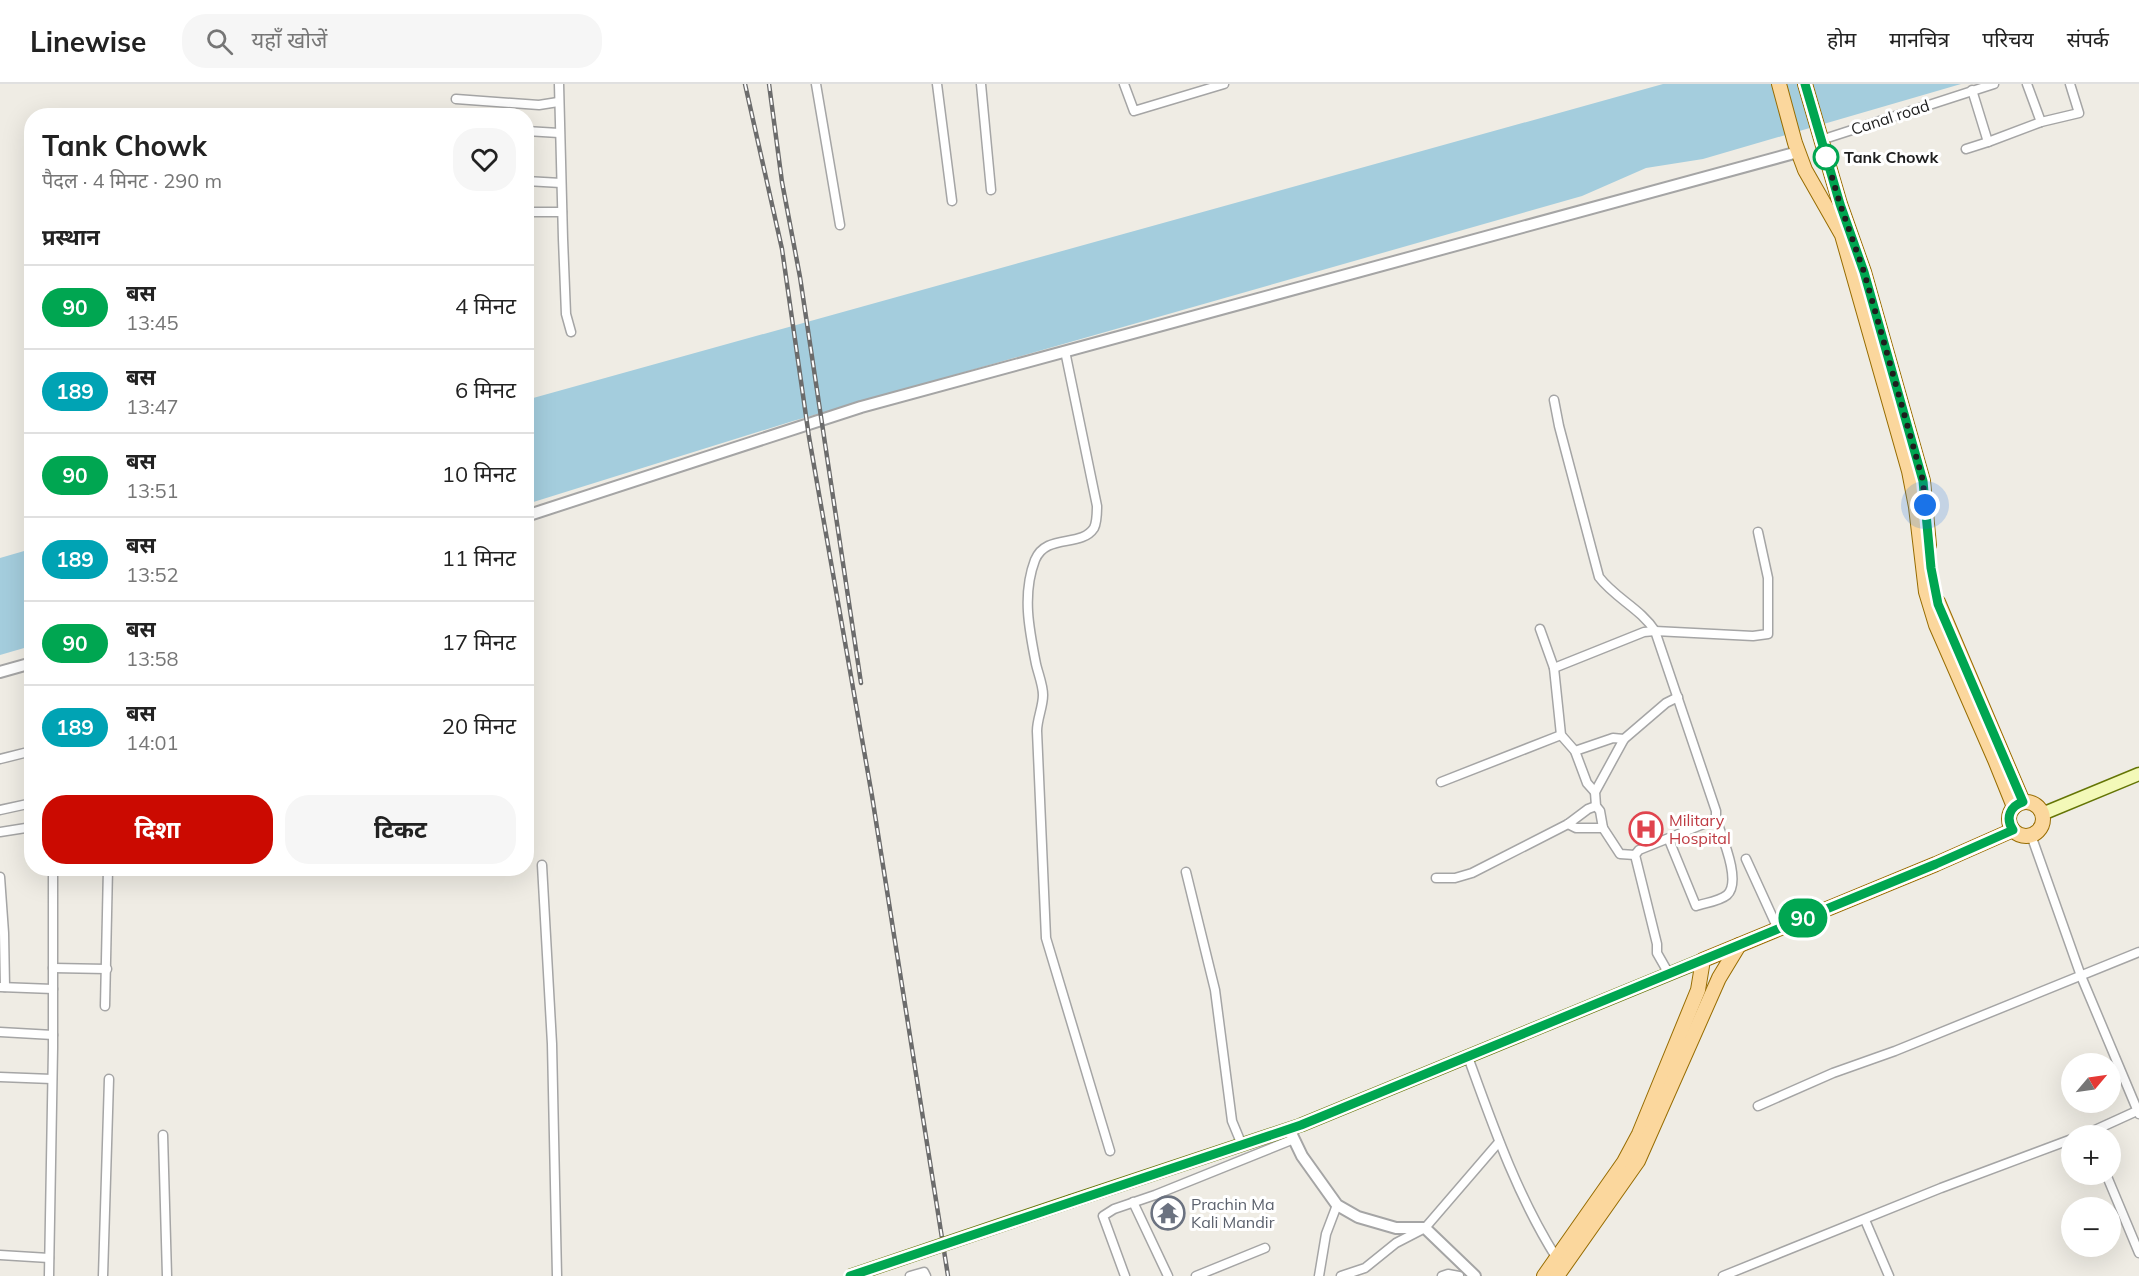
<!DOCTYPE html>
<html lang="hi">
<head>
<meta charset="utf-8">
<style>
  :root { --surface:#fff; --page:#f6f6f6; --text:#222; --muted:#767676; --line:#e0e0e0; --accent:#cb0a01 }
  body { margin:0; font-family:Mulish,"Noto Sans Devanagari",sans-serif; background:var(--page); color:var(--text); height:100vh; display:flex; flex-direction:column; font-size:22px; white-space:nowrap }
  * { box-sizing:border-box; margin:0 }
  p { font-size:20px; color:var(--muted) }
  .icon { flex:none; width:33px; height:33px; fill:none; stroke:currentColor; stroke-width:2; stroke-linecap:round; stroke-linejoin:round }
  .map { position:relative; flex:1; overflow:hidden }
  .panel { position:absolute; left:24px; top:24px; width:510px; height:768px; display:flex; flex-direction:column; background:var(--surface); border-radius:24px; box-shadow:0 6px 24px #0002 }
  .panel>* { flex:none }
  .badge { padding:0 12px; border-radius:20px; font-size:21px; line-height:39px }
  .needle { width:39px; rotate:61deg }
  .controls { position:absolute; left:2061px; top:969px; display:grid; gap:12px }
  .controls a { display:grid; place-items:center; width:60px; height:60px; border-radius:50%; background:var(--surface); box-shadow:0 6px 24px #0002; font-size:30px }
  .you { position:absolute; width:30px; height:30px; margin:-15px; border:4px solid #fff; border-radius:50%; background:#1a73e8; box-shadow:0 0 0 9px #1a73e833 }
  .map>.badge { position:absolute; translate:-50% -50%; box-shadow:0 0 0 3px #fff }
  h2 { padding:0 18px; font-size:22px; line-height:54px }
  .round { display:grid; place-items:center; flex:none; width:63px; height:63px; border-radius:24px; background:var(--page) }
  .headline { display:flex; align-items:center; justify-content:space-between; height:102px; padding:0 18px }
  h1 { font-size:28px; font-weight:700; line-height:45px }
  .cta { display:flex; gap:12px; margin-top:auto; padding:12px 18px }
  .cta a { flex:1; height:69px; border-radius:24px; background:var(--accent); color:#fff; font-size:24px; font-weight:700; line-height:69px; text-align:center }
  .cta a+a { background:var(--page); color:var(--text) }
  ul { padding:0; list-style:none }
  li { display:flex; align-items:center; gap:18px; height:84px; padding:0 18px; border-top:2px solid var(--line) }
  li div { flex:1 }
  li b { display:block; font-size:22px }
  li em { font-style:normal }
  li .badge { min-width:66px; font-weight:700; text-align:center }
  header { display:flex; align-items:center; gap:36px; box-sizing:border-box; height:84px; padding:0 30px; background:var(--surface); border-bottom:2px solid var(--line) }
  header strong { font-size:28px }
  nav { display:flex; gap:33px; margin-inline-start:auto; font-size:21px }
  .search { width:420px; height:54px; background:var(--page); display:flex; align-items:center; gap:15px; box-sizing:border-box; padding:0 21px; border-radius:24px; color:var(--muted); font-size:22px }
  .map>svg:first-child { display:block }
</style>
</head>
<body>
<header>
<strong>Linewise</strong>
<div class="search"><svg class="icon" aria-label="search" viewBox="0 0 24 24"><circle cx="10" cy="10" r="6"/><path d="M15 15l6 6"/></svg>यहाँ खोजें</div>
<nav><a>होम</a><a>मानचित्र</a><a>परिचय</a><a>संपर्क</a></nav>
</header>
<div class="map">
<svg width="2139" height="1192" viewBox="0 0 2139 1192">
  <rect width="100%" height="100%" fill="#efece4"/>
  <g fill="#a4cddd">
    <polygon points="1663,0 1961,0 1703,75 1646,84 1582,112 793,337 527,420 526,316"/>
    <polygon points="31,465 31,562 0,571 0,474"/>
  </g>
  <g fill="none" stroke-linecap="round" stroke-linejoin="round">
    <g stroke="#a5a5a5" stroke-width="11">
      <g id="minor">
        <polyline points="559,0 563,155 566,230 571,248"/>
        <polyline points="816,0 840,141"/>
        <polyline points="937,0 952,117"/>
        <polyline points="981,0 991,106"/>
        <polyline points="1124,0 1134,27 1224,0"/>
        <polyline points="2027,0 2041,38"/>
        <polyline points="1972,6 1988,58 2041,38 2079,29 2070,0"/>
        <polyline points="456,15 539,21 558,18"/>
        <polyline points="526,47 559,49"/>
        <polyline points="1821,56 1994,0"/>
        <polyline points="1966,65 1988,58"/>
        <polyline points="526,97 561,99"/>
        <polyline points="526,128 562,128"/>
        <path d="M 1065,267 L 1097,422 C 1097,429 1097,438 1094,444 C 1081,464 1046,449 1035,476 C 1022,510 1029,545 1036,580 C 1038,589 1043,601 1043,611 C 1043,623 1037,635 1037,647 L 1046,854 L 1110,1067"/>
        <path d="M 1554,316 L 1559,342 L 1599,493 C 1615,514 1641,525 1655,547 L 1716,727 L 1716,735 C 1722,753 1742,798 1727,811 C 1720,817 1705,819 1696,822 L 1669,756"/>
        <polyline points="1540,545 1554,584 1561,651 1575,667 1587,699 1595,708"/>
        <polyline points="1554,584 1644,548 1655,547 1753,552 1768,550 1768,494 1758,448"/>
        <polyline points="1678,613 1666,619 1624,655 1595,708 1596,722 1600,727 1603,744 1620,770 1635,771 1639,766 1716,735"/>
        <polyline points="1575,667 1613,654 1624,655"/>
        <polyline points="0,675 32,667"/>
        <polyline points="1441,698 1561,651"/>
        <polyline points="0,726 32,719"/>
        <polyline points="1568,740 1576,744 1603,744"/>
        <polyline points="0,748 32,743"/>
        <polyline points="2031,751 2081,892 2139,1030"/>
        <polyline points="1635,771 1657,860 1657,869 1669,890"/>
        <polyline points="1746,775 1778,845"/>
        <polyline points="542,781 552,960 557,1192"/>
        <polyline points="1186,788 1215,906 1232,1037 1242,1061"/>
        <polyline points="0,793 4,849 5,903"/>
        <polyline points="1436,794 1455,794 1472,789 1568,740 1588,725 1596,722"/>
        <polyline points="53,884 107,885"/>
        <polyline points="0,903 53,905"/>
        <polyline points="105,922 108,784"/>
        <polyline points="0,948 53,951"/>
        <path d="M 1468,973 C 1493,1042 1517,1111 1556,1173"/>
        <polyline points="0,993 52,995"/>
        <polyline points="1758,1022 1833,989 1895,967 2139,868"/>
        <polyline points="163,1051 167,1192"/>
        <polyline points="2082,1052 2139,1026"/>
        <polyline points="2106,1090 2139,1169"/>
        <polyline points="1133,1118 1168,1192"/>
        <polyline points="1865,1136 1889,1192"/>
        <polyline points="0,1171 49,1174"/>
        <polyline points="49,1192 53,964 53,784"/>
        <polyline points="103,1192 109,995"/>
        <polyline points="910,1192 924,1188 926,1192"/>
        <polyline points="1125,1192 1103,1132 1114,1125 1155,1111 1294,1055"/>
        <polyline points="1196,1192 1265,1164"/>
        <polyline points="1319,1192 1326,1150 1337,1121"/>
        <polyline points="1341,1192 1365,1184 1396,1159 1425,1144 1499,1058"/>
        <polyline points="1442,1192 1448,1190 1459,1192"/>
        <polyline points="1723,1192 1941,1104 2072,1055"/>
      </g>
    </g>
    <g stroke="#a5a5a5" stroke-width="14">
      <g id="tertiary">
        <polyline points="526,432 861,323 1798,68"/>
        <polyline points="0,588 32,579"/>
        <polyline points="1289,1045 1302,1072 1337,1121 1358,1133 1396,1144 1425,1144 1475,1192"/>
      </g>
    </g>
    <g stroke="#647505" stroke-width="15">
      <g id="secondary">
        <polyline points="2042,730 2139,690"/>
        <polyline points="1072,1117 1301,1041 1703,876"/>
      </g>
    </g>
    <g stroke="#976c01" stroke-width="16">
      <g id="primary">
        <polyline points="1779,0 1795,59 1805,86 1842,151 1909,387 1916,423 1926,508 1936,541 1995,676 2014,723"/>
        <polyline points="1805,0 1840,120 1864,188 1923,397 1929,461"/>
        <polyline points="1938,518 2023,718"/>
        <circle cx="2026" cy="735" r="17"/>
        <polyline points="1544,1192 1624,1078 1639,1050 1698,906 1703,876 1936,780 2013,746"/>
        <polyline points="1557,1192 1638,1077 1719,894 1739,861"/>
      </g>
    </g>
    <use href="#minor" stroke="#fff" stroke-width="8"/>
    <use href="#tertiary" stroke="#fff" stroke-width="10"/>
    <use href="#secondary" stroke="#f3f9b8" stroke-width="12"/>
    <use href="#primary" stroke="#fbd79d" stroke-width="14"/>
    <g stroke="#6c6c6c" stroke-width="4.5">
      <g id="rail">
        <polyline points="745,0 782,165 809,353 872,712 948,1192"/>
        <polyline points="769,0 782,98 800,193 861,599"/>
      </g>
    </g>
    <use href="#rail" stroke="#fff" stroke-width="2" stroke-dasharray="7" stroke-linecap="butt"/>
    <g stroke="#647505" stroke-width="15" stroke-linecap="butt">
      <polyline id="secondary-bridge" points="850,1192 1072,1117"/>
    </g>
    <use href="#secondary-bridge" stroke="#f3f9b8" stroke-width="12"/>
  </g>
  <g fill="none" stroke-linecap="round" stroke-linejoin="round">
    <g stroke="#fff" stroke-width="14">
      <path id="line" d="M 850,1192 L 1301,1041 L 1936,780 L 2013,746 C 2005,734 2010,722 2023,718 L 1938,520 L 1931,484 L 1923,397 L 1864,188 L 1840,120 L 1805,0"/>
    </g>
    <use href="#line" stroke="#00a651" stroke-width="9"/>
    <polyline stroke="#1e1e1e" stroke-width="6" stroke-dasharray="0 10.8" points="1826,73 1840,120 1864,188 1896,301 1923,397 1925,421"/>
  </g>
  <defs>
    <g id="hospital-ring" transform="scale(1.725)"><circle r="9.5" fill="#fff" stroke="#e0444e" stroke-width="1.5"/><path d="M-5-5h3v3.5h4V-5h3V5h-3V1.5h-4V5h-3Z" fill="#e0444e"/></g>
    <g id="temple-ring" transform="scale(1.725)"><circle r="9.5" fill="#fff" stroke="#6b7280" stroke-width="1.5"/><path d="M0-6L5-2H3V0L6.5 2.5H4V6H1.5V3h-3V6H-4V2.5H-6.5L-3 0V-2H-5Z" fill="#6b7280"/></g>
  </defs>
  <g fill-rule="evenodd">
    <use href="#hospital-ring" x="1646" y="745"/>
    <use href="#temple-ring" x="1168" y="1129"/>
  </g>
  <circle fill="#fff" stroke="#00a651" stroke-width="3" cx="1826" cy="73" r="12"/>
  <g text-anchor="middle" stroke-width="6" stroke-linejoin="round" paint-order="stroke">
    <g font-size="16" fill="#1e1e1e" stroke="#fff">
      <text transform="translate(1890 33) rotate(-18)" y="6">Canal road</text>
    </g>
    <g font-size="16" font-weight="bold" fill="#1e1e1e" stroke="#fff" text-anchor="start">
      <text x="1844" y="79">Tank Chowk</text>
    </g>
    <g font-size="16" fill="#be3a42" stroke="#fff" text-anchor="start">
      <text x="1669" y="742">Military<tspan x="1669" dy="18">Hospital</tspan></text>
    </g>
    <g font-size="16" fill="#5b616d" stroke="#fff" text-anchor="start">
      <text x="1191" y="1126">Prachin Ma<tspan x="1191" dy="18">Kali Mandir</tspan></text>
    </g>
  </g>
</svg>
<div class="controls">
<a><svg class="needle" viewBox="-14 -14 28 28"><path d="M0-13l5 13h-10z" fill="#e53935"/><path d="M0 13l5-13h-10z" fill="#767676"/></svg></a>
<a>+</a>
<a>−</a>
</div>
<div class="you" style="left:1925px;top:421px"></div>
<b class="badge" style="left:1803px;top:834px;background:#00a651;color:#fff">90</b>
<section class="panel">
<div class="headline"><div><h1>Tank Chowk</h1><p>पैदल · 4 मिनट · 290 m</p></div><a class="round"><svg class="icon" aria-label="heart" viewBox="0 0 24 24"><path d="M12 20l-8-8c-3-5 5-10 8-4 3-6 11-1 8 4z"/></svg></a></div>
<h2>प्रस्थान</h2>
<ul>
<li><span class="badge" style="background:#00a651;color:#fff">90</span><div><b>बस</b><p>13:45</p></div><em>4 मिनट</em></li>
<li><span class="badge" style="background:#00a3b4;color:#fff">189</span><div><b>बस</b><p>13:47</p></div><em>6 मिनट</em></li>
<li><span class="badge" style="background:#00a651;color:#fff">90</span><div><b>बस</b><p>13:51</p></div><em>10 मिनट</em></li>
<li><span class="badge" style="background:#00a3b4;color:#fff">189</span><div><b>बस</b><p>13:52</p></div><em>11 मिनट</em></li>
<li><span class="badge" style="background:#00a651;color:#fff">90</span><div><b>बस</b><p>13:58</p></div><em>17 मिनट</em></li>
<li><span class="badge" style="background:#00a3b4;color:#fff">189</span><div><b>बस</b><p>14:01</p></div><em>20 मिनट</em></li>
</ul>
<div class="cta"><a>दिशा</a><a>टिकट</a></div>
</section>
</div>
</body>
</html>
